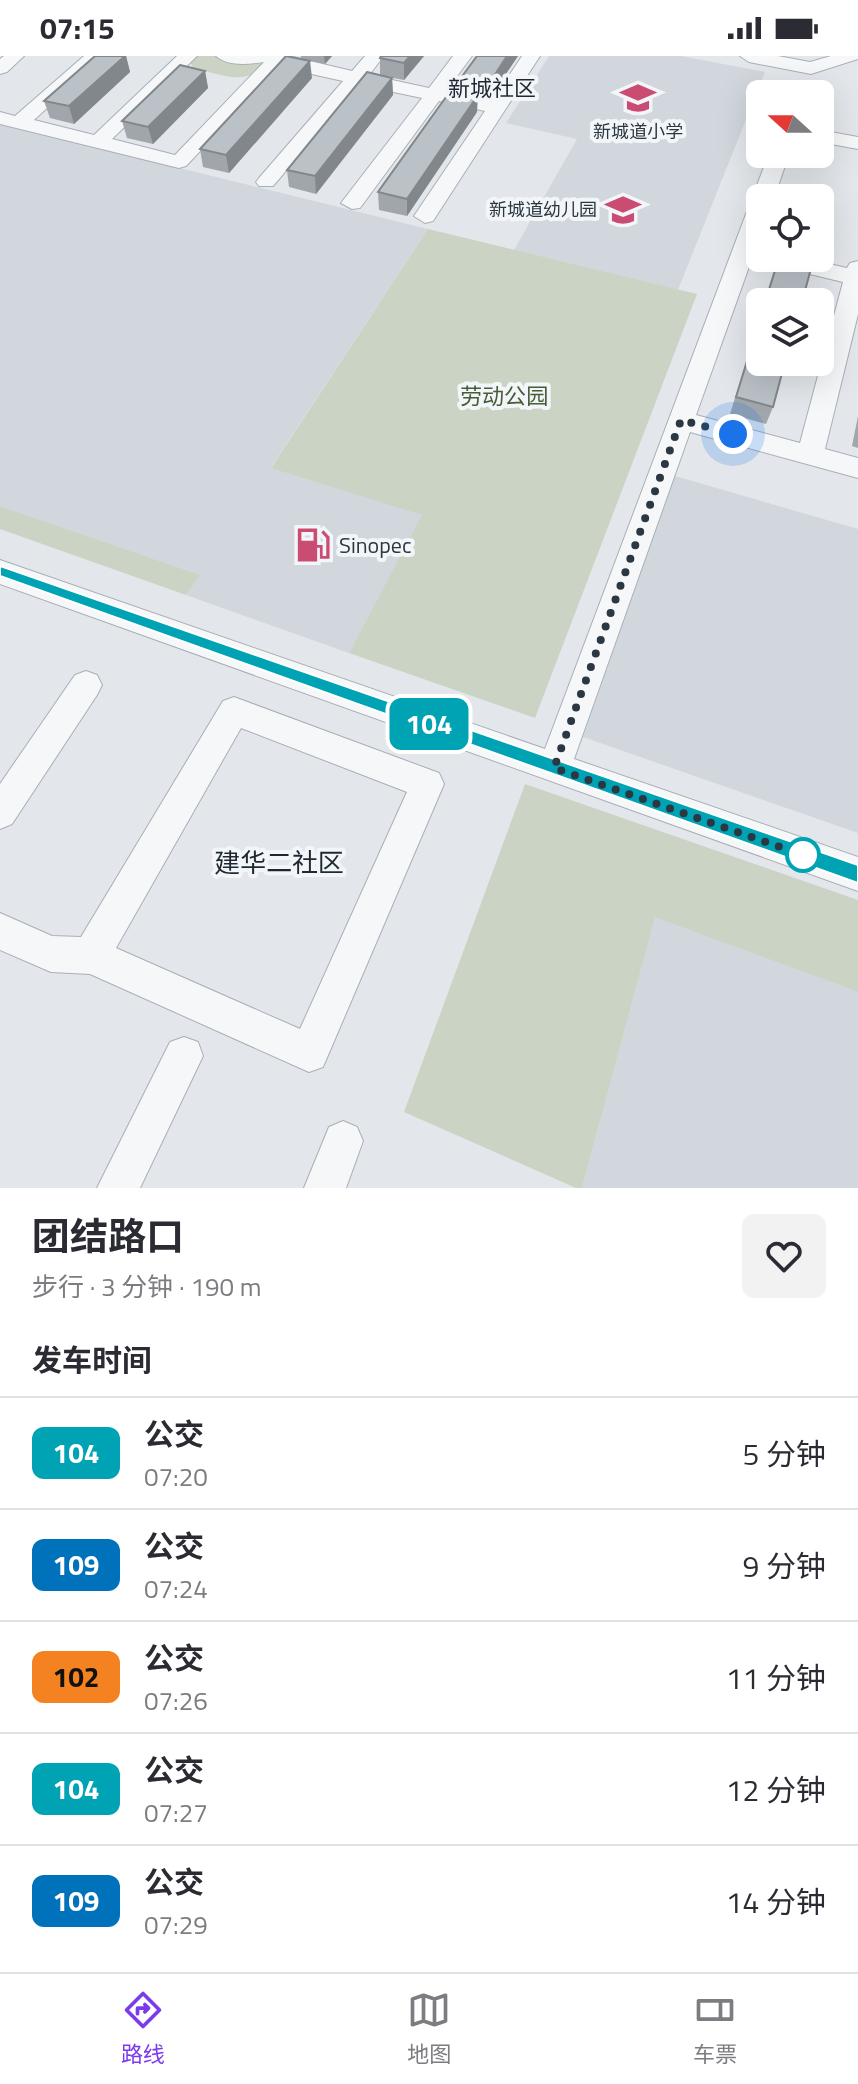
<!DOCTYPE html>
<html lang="zh">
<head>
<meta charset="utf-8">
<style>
  :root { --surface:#fff; --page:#f2f2f3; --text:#2b2b33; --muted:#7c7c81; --line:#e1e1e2; --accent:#7c3aed }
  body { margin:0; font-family:"Titillium Web","Noto Sans SC",sans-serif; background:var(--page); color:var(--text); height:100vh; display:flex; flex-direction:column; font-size:30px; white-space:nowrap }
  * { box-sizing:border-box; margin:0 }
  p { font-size:26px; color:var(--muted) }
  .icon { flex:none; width:44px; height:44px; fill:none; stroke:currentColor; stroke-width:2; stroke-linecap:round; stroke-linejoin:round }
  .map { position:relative; height:1132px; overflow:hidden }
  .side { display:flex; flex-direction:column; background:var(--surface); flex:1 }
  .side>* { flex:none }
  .badge { padding:0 16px; border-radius:12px; font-size:28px; line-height:52px }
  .needle { width:52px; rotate:291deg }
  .buttons { position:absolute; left:746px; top:24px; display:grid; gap:16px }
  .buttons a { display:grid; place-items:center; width:88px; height:88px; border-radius:12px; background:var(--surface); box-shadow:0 8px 32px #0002; font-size:40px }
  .you { position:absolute; width:40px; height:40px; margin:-20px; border:6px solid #fff; border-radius:50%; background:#1a73e8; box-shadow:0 0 0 12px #1a73e833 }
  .map>.badge { position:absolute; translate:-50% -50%; box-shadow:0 0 0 4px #fff }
  h2 { padding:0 32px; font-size:30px; line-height:72px }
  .round { display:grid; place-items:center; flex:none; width:84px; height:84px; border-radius:12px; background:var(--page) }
  .overview { display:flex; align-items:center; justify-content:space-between; height:136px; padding:0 32px }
  h1 { font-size:38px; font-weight:700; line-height:60px }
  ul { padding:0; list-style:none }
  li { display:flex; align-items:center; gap:24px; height:112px; padding:0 32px; border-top:2px solid var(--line) }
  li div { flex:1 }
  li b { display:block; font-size:30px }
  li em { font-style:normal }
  li .badge { min-width:88px; font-weight:700; text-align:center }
  .status { display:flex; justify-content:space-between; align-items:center; height:56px; padding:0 40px; background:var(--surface); direction:ltr }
  .status svg { height:22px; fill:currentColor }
  .menu { display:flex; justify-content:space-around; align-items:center; height:112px; border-top:2px solid var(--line); background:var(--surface); font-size:22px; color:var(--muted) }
  .menu a { display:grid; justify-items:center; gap:4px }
  .menu .active { color:var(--accent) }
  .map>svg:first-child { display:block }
</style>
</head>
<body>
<div class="status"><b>07:15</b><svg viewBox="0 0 49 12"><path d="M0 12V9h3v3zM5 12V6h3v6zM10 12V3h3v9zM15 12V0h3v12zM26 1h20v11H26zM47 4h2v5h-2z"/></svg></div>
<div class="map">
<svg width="858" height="1132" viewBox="0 0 858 1132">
  <rect width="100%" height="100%" fill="#e3e7eb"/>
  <g fill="#d1d7dd">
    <polygon points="549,0 681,0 765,16 678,234 514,194 577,83 506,67"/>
    <polygon points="0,68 428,173 271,411 423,459 349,597 186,539 199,519 0,450"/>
    <polygon points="675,420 858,473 858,777 583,681"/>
    <polygon points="655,860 858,936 858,1132 582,1132"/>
  </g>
  <g fill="#cbd4c4">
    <path d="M 193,0 L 216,0 L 232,7 L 270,7 C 244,31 224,19 193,12 L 189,3 Z"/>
    <polygon points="428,173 697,238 535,662 349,597 422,459 271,412"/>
    <polygon points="0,450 200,519 186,539 0,473"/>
    <polygon points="525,728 858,844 858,936 655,861 582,1132 576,1132 404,1056"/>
  </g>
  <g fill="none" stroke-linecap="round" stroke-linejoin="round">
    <g stroke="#a8afb5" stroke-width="2">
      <g id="minor">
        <polygon points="4,0 24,0 7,16 0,18 0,3"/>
        <path d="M 84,0 L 104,0 L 34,64 L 94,79 L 177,0 L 197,0 L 112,83 L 175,99 L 264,6 C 249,8 228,11 216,0 L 289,0 L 352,15 L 365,0 L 384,0 L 369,19 L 429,32 L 453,0 L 472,0 L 446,35 L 492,45 L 522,0 L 540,0 L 433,165 L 425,167 L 414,160 L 485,55 L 439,45 L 360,152 L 352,153 L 341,147 L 422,42 L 360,29 L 273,130 L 259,130 L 256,126 L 259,122 L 343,25 L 280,11 L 186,110 L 179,112 L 0,68 L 0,56 L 15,60 Z"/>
        <polygon points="740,0 778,0 810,6 831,0 858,0 858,3 811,18 749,6"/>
        <polygon points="820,74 858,81 858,93 820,86"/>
        <polygon points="769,98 789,98 774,142 760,142 760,180 696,359 800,387 843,226 764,207 761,202 803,202 847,212 850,207 858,205 858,258 825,393 858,402 858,422 690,376 574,703 858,801 858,835 0,528 0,504 545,693 749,150 754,145 752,142"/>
        <polygon points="86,615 97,619 102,629 97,639 12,768 0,773 0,728 75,619"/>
        <path d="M 234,641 L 439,717 L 444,728 L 323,1011 L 309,1016 L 90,918 L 51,916 L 0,894 L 0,857 L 52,880 L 81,881 L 223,645 ZM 241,672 L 407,736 L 300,973 L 116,892 Z"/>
        <polygon points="184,981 198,986 203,1000 140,1132 97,1132 170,986"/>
        <polygon points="343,1065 357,1071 363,1085 346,1132 304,1132 329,1071"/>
      </g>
    </g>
    <use href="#minor" fill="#f6f7f9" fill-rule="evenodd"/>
  </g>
  <g fill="#a0a6ab">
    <polygon points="95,0 126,0 130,16 74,68 50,62 44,45"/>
    <polygon points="301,0 332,0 325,8 301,3"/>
    <polygon points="424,0 404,24 388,21 392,22 393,39 316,138 289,131 287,114 380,19 380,2"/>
    <polygon points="477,0 518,0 493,37 487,41 463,36 463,19"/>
    <polygon points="205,15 208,32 153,88 127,82 122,65"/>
    <polygon points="312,22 229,117 203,111 200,93"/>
    <polygon points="477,56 407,160 379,154 378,136"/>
    <polygon points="760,261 773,351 766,368 730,358"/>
    <polygon points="858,360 858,392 852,390"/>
  </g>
  <g fill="#82878b">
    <polygon points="125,0 126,0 130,16 74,68 69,50"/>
    <polygon points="324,0 332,0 325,8"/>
    <polygon points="410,0 424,0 404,24 404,7"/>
    <polygon points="507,0 518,0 493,37 487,41 488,24"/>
    <polygon points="310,5 312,22 229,117 226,99"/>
    <polygon points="205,15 208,32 153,88 148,71"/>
    <polygon points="392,22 393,39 316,138 315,120"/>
    <polygon points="478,39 477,56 407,160 407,143"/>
  </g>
  <g fill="#bac1c7" stroke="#82878b" stroke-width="2">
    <polygon points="95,0 125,0 69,50 44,45"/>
    <polygon points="286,0 310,5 226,99 200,93"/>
    <polygon points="381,0 410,0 404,7 380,2"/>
    <polygon points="477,0 507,0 494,20 488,24 463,19"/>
    <polygon points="180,9 205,15 148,71 122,65"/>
    <polygon points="367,16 392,22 315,120 287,114"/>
    <polygon points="451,34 478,39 407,143 378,136"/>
    <polygon points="779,202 800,202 813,205 802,246 765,246"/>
    <polygon points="760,263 760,306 785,306 773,351 736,341"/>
  </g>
  <polygon fill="#00a3b4" stroke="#fff" stroke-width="2" points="0,510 858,809 858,827 0,520"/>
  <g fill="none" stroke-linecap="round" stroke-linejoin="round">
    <polyline stroke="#2b3742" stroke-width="8" stroke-dasharray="0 14.4" points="733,378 681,364 554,712 803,799"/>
  </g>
  <defs>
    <g id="school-bare" transform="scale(2.76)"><path d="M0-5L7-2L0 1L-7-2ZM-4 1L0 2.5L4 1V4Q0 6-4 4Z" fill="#cb4c72" stroke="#f3f6f8" stroke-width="2.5" paint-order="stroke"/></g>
    <g id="fuel-bare" transform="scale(2.76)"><path d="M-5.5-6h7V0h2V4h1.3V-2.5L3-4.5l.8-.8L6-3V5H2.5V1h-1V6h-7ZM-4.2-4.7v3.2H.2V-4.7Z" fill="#cb4c72" stroke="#f3f6f8" stroke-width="2.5" paint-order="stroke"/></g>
  </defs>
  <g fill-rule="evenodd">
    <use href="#school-bare" x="638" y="42"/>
    <use href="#school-bare" x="623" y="154"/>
    <use href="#fuel-bare" x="313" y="489"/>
  </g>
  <circle fill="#fff" stroke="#00a3b4" stroke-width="4" cx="803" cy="799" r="16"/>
  <g text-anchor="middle" stroke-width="8" stroke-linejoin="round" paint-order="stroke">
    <g font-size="18" fill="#2b3742" stroke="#f3f6f8">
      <text x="638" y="82">新城道小学</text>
      <text x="597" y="160" text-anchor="end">新城道幼儿园</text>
    </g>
    <g font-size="22" fill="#1d2833" stroke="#f3f6f8">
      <text x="492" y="40">新城社区</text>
    </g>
    <g font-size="22" fill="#455e39" stroke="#f3f6f8">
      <text x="504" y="348">劳动公园</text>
    </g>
    <g font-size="22" fill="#2b3742" stroke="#f3f6f8" text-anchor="start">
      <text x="339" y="497">Sinopec</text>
    </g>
    <g font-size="26" fill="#1d2833" stroke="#f3f6f8">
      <text x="279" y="816">建华二社区</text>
    </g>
  </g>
</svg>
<div class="buttons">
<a><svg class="needle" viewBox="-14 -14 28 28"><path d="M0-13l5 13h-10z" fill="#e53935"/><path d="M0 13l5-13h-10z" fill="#7c7c81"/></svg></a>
<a><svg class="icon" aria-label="locate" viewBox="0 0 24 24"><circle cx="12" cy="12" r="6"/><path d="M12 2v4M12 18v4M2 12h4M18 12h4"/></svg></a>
<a><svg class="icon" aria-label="layers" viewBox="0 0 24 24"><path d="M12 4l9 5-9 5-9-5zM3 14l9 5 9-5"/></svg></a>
</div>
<div class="you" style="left:733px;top:378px"></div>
<b class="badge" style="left:429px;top:668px;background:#00a3b4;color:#fff">104</b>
</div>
<section class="side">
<div class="overview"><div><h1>团结路口</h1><p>步行 · 3 分钟 · 190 m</p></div><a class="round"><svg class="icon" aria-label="heart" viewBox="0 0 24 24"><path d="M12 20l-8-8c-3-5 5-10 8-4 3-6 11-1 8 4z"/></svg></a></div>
<h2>发车时间</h2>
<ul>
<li><span class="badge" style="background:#00a3b4;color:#fff">104</span><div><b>公交</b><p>07:20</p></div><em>5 分钟</em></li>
<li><span class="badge" style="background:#0072bc;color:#fff">109</span><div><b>公交</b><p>07:24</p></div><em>9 分钟</em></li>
<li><span class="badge" style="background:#f58220;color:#111">102</span><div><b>公交</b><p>07:26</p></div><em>11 分钟</em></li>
<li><span class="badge" style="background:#00a3b4;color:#fff">104</span><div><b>公交</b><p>07:27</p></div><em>12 分钟</em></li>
<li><span class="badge" style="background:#0072bc;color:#fff">109</span><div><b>公交</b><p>07:29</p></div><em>14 分钟</em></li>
</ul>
</section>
<nav class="menu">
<a class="active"><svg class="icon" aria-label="directions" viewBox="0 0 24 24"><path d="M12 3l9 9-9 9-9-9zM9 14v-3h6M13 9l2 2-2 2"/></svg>路线</a>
<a><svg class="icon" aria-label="map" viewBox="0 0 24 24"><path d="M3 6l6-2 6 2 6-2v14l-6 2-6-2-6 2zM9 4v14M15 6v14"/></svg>地图</a>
<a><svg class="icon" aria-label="tickets" viewBox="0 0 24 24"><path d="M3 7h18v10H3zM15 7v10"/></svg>车票</a>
</nav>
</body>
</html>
